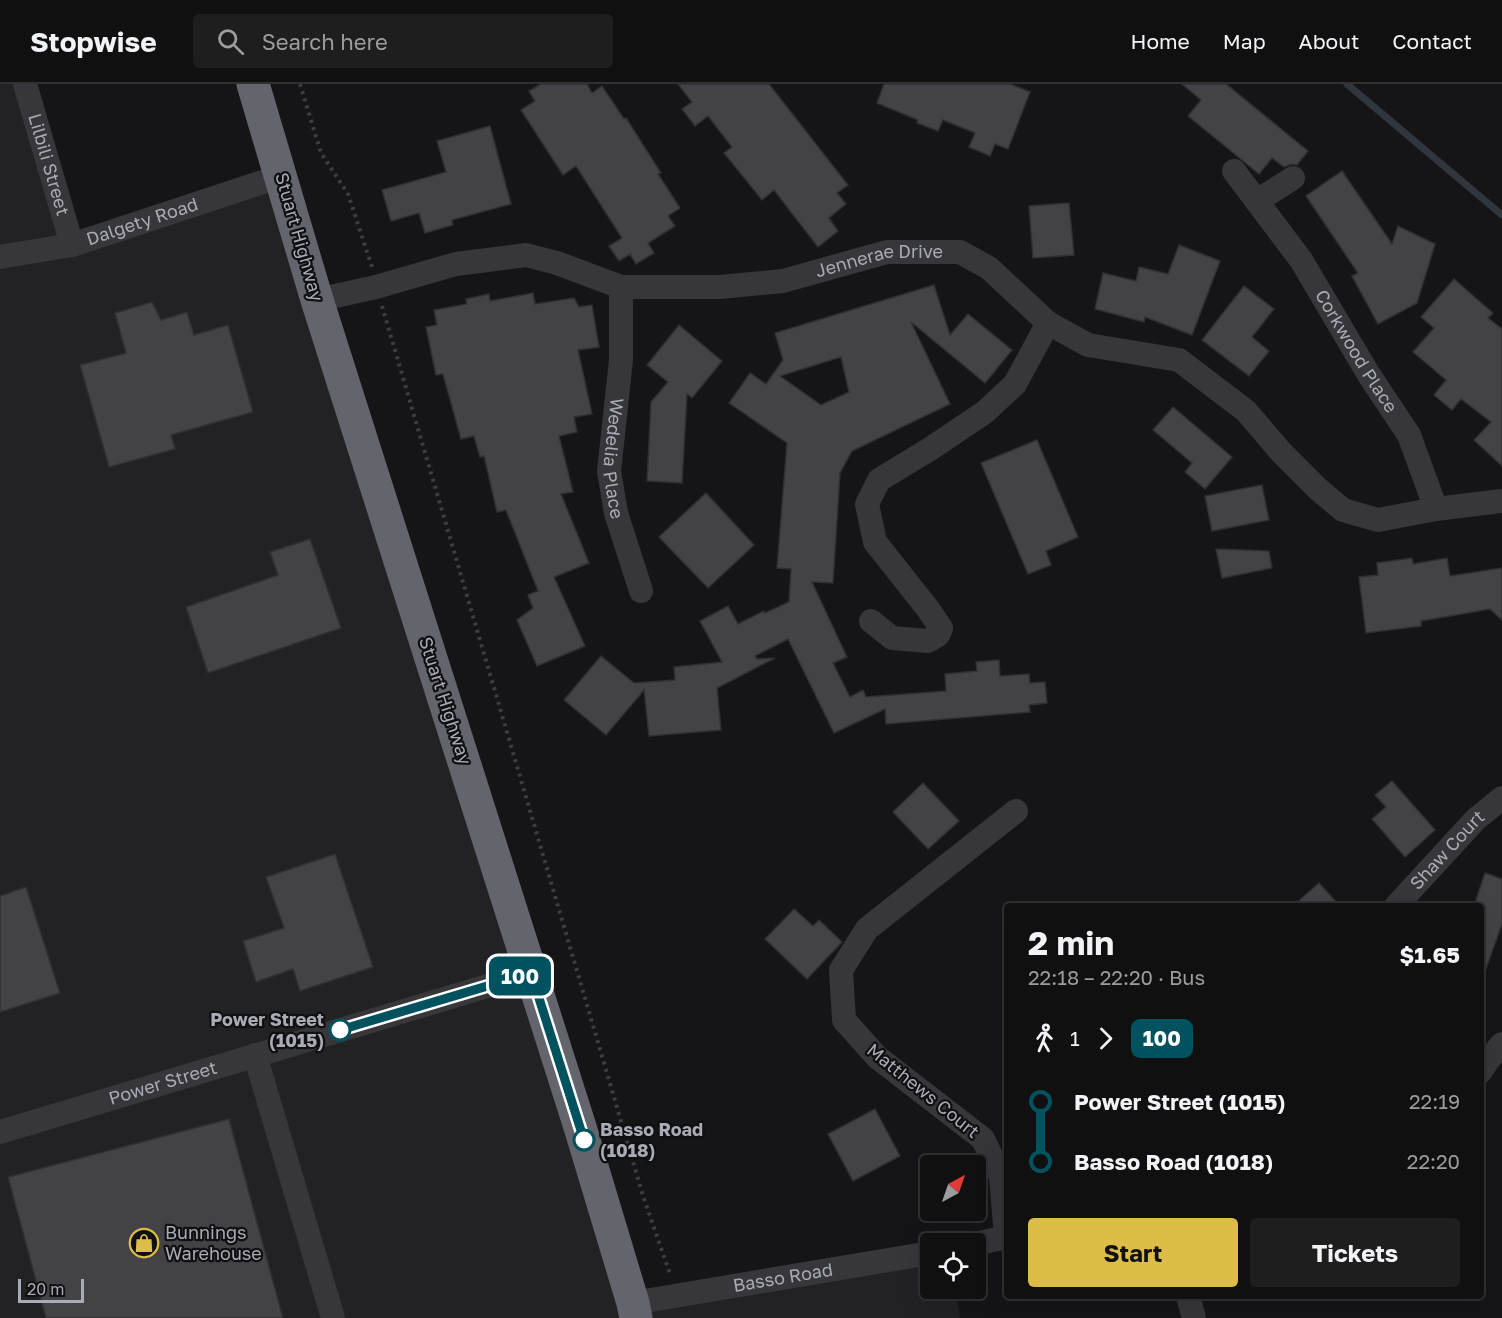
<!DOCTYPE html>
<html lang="en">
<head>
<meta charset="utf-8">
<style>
  :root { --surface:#101011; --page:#1e1e1f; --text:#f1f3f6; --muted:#9c9d9f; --line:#303031; --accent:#dcbd48 }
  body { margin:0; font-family:"Golos Text",sans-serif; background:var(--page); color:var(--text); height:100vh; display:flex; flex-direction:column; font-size:22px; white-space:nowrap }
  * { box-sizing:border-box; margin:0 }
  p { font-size:20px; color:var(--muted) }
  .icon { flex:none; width:33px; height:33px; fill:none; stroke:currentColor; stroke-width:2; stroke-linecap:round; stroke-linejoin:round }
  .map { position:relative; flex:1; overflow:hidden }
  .panel { position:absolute; left:1004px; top:819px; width:480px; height:396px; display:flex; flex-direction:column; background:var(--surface); border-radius:6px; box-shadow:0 6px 24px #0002,0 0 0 2px var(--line) }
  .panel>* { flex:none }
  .badge { padding:0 12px; border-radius:9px; font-size:21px; line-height:39px }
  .needle { width:39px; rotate:40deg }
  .controls { position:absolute; left:920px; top:1071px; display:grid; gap:12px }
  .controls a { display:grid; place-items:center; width:66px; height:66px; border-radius:6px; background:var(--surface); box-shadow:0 6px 24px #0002,0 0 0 2px var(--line); font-size:30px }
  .scale { position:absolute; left:18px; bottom:15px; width:66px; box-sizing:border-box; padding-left:6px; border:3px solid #a9abb5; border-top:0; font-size:16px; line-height:21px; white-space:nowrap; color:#a9abb5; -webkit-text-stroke:4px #101012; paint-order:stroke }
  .map>.badge { position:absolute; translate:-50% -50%; box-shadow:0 0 0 3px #fff }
  .legs { display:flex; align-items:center; gap:9px; height:66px; padding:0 24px; font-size:20px }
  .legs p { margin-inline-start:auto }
  .headline { display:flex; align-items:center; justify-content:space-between; height:102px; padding:0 24px }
  h1 { font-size:33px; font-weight:700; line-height:45px }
  .primary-button { display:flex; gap:12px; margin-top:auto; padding:12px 24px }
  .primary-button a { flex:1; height:69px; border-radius:6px; background:var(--accent); color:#111; font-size:24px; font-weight:700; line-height:69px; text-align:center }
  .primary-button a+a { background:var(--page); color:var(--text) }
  ul { padding:0 24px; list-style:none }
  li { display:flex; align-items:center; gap:21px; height:60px; font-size:22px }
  li i { display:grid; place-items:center; width:9px; height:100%; margin:0 8px; background:currentColor }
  li i::after { content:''; width:15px; height:15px; margin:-8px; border:4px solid; border-radius:50%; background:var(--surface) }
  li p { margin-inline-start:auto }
  li:first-child i { background:linear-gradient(#0000 50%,currentColor 0) }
  li:last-child i { background:linear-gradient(currentColor 50%,#0000 0) }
  header { display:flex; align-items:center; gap:36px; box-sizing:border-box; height:84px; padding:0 30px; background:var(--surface); border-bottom:2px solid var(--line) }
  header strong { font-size:28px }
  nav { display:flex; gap:33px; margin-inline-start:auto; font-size:21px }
  .search { width:420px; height:54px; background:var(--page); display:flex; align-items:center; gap:15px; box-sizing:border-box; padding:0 21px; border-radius:6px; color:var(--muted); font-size:22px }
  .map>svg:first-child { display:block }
</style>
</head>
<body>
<header>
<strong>Stopwise</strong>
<div class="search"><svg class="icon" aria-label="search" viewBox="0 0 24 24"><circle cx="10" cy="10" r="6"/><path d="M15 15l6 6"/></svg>Search here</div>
<nav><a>Home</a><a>Map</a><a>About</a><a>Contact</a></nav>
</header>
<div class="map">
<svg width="1502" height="1234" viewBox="0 0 1502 1234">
  <rect width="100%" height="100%" fill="#151517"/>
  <polygon fill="#222123" points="0,0 25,0 72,161 281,92 633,1218 930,1169 930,1204 956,1205 960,1234 0,1234"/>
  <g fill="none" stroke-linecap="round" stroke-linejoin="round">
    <polyline stroke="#30363e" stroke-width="7" points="1347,0 1502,131"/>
  </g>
  <g fill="#434246" stroke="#302f32" stroke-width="1.5" fill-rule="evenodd">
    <polygon points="541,0 587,0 592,9 602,2 624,35 626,34 661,89 658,90 680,124 668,132 675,142 648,159 654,169 636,180 630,170 619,177 609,162 622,154 576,82 563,91 521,26 535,17 529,7"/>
    <polygon points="678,0 769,0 848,101 837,109 846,120 829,134 838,147 818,163 774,106 762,116 724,69 732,63 708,32 695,42 682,25 692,18"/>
    <polygon points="884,0 1010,0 1030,8 1008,65 995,60 990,72 969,63 975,49 943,36 938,47 917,39 918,36 877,19"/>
    <polygon points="1182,0 1226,0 1308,67 1297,81 1292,80 1284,83 1272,74 1259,90 1188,32 1201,16"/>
    <polygon points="490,42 511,120 452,136 453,141 425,149 419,129 391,137 382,106 446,88 437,57"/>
    <polygon points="1342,87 1392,160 1398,142 1435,160 1417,219 1378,240 1352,192 1358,189 1306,112"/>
    <polygon points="1069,119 1074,171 1033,174 1029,122"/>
    <polygon points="1179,161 1220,177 1192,251 1145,233 1144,238 1095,225 1103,189 1136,197 1139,183 1168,190"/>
    <polygon points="1454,195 1493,229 1488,234 1502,245 1502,382 1474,356 1491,338 1461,315 1452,326 1434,311 1446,296 1413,268 1434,244 1421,233"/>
    <path d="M 934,201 L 950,251 L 968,230 L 1012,266 L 985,299 L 911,238 L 950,320 L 852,367 L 840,389 L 833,499 L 812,498 L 847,573 L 833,579 L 850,613 L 863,606 L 866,613 L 946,607 L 945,590 L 977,587 L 976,578 L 999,576 L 1000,592 L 1029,590 L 1030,599 L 1045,598 L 1047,619 L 1029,621 L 1030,628 L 886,640 L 885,625 L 834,649 L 788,555 L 755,572 L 757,575 L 775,574 L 717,604 L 721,646 L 649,652 L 644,606 L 606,651 L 564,616 L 601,572 L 634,599 L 675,596 L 674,583 L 722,578 L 700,537 L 728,522 L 738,540 L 764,527 L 765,529 L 789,518 L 791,485 L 777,484 L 787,359 L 729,319 L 750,289 L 766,300 L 783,276 L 775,249 ZM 841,273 L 849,308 L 821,321 L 780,292 Z"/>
    <polygon points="1244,202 1274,225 1252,253 1269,267 1249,292 1202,256"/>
    <polygon points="533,209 535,220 574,214 579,223 592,221 599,263 578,266 592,330 574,333 577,348 559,352 573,408 561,410 589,479 554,493 585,562 537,582 517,536 533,524 528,511 538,507 506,426 497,428 484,372 480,373 474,352 461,355 443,290 436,291 426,243 437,241 434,226 467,220 466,215 489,210 490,217"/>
    <polygon points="152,218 161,236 187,228 194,251 228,241 253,328 171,351 175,365 109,383 80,281 126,269 115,229"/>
    <polygon points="679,241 722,277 692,314 687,310 682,399 647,397 651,318 668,298 647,281"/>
    <polygon points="1173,323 1232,373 1205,405 1185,388 1192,379 1153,346"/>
    <polygon points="1037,356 1078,453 1046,467 1051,481 1028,490 981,379"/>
    <polygon points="1262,401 1269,436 1212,447 1205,412"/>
    <polygon points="706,409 754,461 708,504 659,453"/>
    <polygon points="310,455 341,544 208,589 186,523 278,491 270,468"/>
    <polygon points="1216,465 1269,467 1272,484 1222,494"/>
    <polygon points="1412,474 1413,480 1447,474 1450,492 1502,484 1502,536 1490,525 1421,537 1421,542 1366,549 1359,493 1378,491 1377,479"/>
    <polygon points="1392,697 1435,746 1405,773 1372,735 1386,723 1375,711"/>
    <polygon points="923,699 959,737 928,765 893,728"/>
    <polygon points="335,770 373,883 300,907 293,885 256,898 243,857 284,844 266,793"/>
    <polygon points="1485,789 1502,795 1502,840 1483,893 1480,893 1480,822 1474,822"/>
    <polygon points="1319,799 1340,822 1293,822"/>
    <polygon points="26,803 60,909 0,928 0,812"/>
    <polygon points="794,825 813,842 819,836 842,858 807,895 765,855"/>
    <polygon points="875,1025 900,1072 853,1097 828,1050"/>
    <polygon points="229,1035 283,1234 46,1234 8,1093"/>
  </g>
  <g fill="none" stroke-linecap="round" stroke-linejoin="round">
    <g stroke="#3d3d42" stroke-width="4" stroke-dasharray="3 4.5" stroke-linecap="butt">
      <polyline points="300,0 321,69 348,110 372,183"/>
      <polyline points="382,222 643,1112 670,1190"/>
    </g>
    <g stroke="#37373b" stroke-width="24">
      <path id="s1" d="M 25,0 L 72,161"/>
      <path id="s2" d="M 1234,87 L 1301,176 L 1369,291 L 1409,351 L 1436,425"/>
      <polyline points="1257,117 1293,94"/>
      <path id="s3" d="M 0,173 L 72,161 L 281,92"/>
      <path id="s4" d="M 621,203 L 621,276 L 609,387 L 616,429 L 641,507"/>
      <path id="s5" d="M 317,216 L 376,203 L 456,180 L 526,171 L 557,179 L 621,203 L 720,203 L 783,197 L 887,168 L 960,168 L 989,184 L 1048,239 L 1088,261 L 1179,276 L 1246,327 L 1281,368 L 1318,405 L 1343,426 L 1378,436 L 1436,425 L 1502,417"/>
      <polyline points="871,537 892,554 928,557 938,551 941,544 928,525 875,458 867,420 879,396 930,365 985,328 1015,300 1048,239"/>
      <path id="s6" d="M 1396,822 L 1476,735 L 1502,714"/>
      <polyline points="255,971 333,1234"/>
      <polyline points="1480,988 1488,976 1502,960"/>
      <path id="s7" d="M 0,1048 L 531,889"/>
      <polyline points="1006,1153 1001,1093 983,1055 877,973 844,936 841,886 867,845 1016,727"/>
      <polyline points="975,1160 1006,1153"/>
      <polyline points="1188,1212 1194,1234"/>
      <path id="s8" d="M 633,1219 L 930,1169"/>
    </g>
    <polyline stroke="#63646c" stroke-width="33" points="253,0 317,216 580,1043 633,1219 636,1234"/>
  </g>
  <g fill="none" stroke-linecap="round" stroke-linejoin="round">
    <g stroke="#fff" stroke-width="14">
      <polyline id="line-1" points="340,946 531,889 584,1056"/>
    </g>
    <use href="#line-1" stroke="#00535e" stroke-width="9"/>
  </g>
  <defs>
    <g id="shop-ring" transform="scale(1.5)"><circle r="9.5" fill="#101012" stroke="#dcbd48" stroke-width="1.5"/><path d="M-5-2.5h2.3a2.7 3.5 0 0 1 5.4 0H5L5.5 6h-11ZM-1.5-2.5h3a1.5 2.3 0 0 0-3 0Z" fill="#dcbd48"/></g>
  </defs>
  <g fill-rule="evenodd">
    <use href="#shop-ring" x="144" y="1159"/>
  </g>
  <g fill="#fff" stroke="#00535e" stroke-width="3">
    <circle cx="340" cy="946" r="10"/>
    <circle cx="584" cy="1056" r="10"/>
  </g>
  <g text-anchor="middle" stroke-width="4.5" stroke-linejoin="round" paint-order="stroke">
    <g font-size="18" fill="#a9abb5" stroke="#101012">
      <text dy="6" stroke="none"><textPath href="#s1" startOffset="84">Lilbili Street</textPath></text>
      <text dy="6" stroke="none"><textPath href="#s3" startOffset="147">Dalgety Road</textPath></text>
      <text transform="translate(299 153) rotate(74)" y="6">Stuart Highway</text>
      <text dy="6" stroke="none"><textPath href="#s5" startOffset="576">Jennerae Drive</textPath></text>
      <text dy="6" stroke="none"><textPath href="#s2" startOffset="218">Corkwood Place</textPath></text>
      <text dy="6" stroke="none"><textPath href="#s4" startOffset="172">Wedelia Place</textPath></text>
      <text transform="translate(445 617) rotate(72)" y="6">Stuart Highway</text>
      <text dy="6" stroke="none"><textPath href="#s6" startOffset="76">Shaw Court</textPath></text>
      <text dy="6" stroke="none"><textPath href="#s7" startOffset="170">Power Street</textPath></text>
      <text transform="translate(923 1007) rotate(39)" y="6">Matthews Court</text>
      <text dy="6" stroke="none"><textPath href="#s8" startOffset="152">Basso Road</textPath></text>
    </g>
    <g font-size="18" font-weight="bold" fill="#a9abb5" stroke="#101012" text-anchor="end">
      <text x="324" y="942">Power Street<tspan x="324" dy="21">(1015)</tspan></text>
      <text x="600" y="1052" text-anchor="start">Basso Road<tspan x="600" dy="21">(1018)</tspan></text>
    </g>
    <g font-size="18" fill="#a9abb5" stroke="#101012" text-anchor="start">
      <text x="165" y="1155">Bunnings<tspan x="165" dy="21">Warehouse</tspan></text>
    </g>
  </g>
</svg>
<div class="controls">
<a><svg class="needle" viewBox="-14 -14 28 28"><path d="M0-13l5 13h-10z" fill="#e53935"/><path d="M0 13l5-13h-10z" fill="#9c9d9f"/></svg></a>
<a><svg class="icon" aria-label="locate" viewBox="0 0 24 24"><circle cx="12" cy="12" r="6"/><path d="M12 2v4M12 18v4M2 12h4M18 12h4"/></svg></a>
</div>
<div class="scale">20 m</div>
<b class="badge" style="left:520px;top:892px;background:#00535e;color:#fff">100</b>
<section class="panel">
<div class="headline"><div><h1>2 min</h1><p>22:18 – 22:20 · Bus</p></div><b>$1.65</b></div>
<div class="legs"><svg class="icon" aria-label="walk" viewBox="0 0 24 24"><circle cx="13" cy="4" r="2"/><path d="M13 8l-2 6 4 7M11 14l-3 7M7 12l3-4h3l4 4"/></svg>1<svg class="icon" aria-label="forward" viewBox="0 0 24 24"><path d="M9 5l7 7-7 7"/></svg><b class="badge" style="background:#00535e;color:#fff">100</b></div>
<ul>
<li><i style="color:#00535e"></i><b>Power Street (1015)</b><p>22:19</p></li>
<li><i style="color:#00535e"></i><b>Basso Road (1018)</b><p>22:20</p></li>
</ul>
<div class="primary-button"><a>Start</a><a>Tickets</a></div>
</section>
</div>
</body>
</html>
